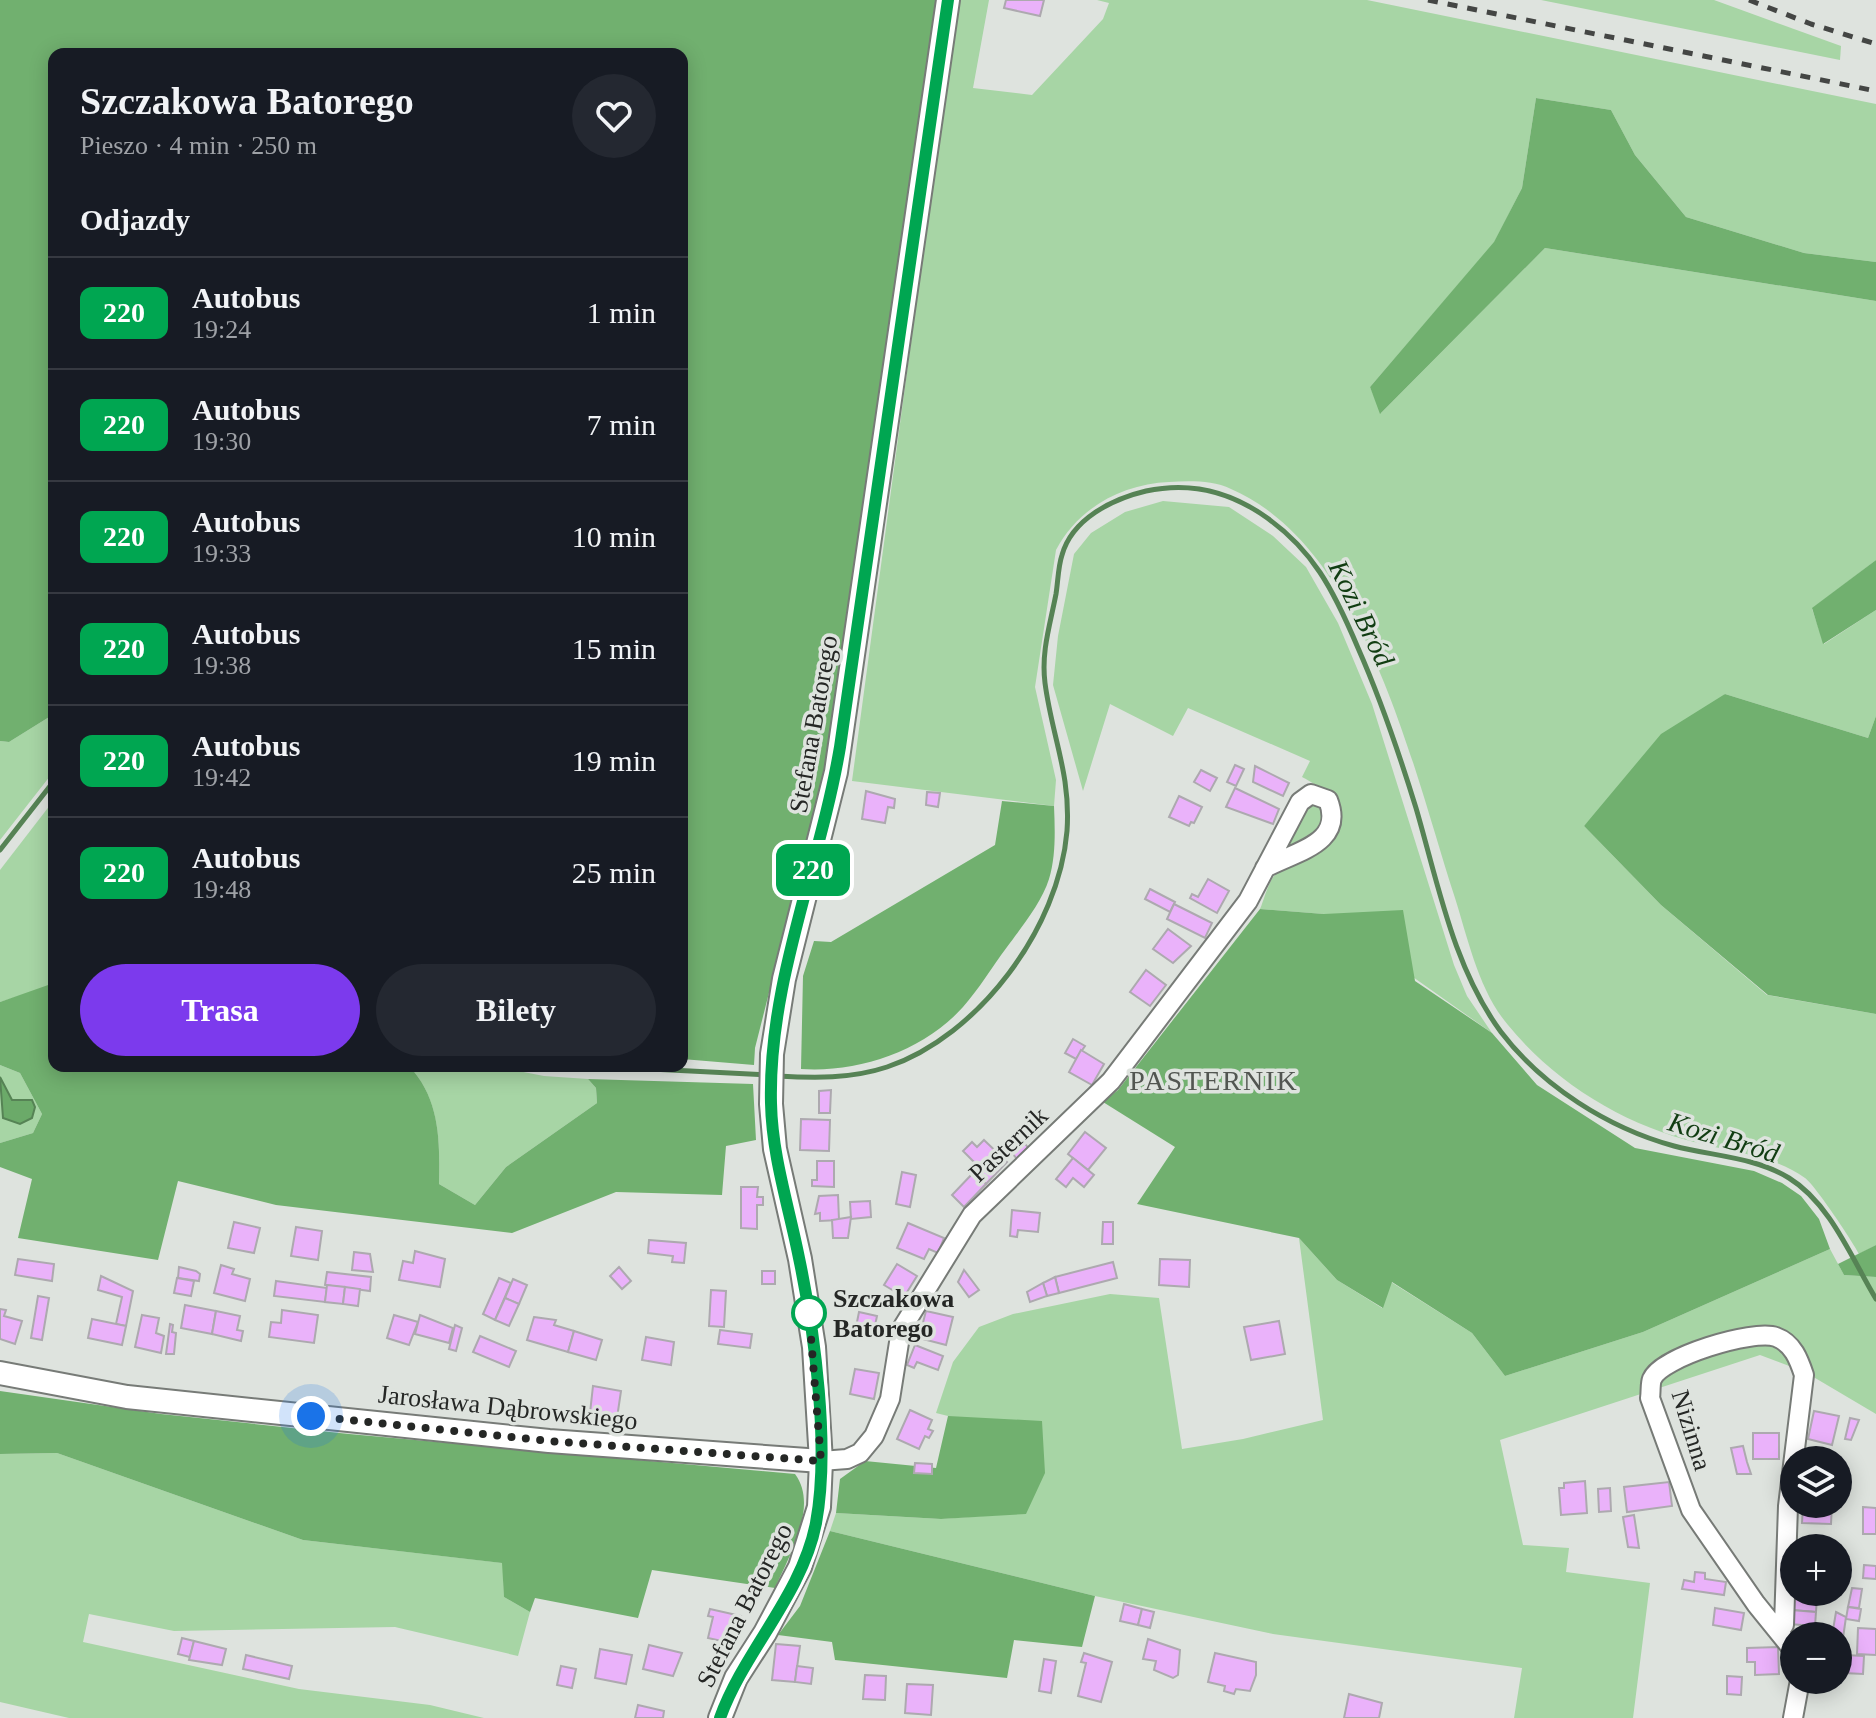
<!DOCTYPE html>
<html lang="pl">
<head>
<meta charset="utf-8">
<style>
  :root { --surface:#171b24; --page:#242831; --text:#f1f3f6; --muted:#9ea1a6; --line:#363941; --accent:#7c3aed }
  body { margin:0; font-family:"Times New Roman",serif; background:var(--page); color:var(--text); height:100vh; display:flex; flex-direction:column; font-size:30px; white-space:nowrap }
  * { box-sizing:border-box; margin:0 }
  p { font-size:26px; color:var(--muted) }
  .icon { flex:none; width:44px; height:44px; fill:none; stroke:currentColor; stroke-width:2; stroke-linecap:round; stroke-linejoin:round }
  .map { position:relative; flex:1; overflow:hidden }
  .panel { position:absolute; left:48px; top:48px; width:640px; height:1024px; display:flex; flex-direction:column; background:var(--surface); border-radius:16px; box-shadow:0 4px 20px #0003 }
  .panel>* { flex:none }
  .badge { padding:0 16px; border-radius:12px; font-size:28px; line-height:52px }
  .fabs { position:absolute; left:1780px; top:1446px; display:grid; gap:16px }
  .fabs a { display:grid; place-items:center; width:72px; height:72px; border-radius:50%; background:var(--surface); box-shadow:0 4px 20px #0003; font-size:40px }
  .you { position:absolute; width:40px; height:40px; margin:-20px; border:6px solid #fff; border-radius:50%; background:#1a73e8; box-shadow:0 0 0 12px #1a73e833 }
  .map>.badge { position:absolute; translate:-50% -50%; box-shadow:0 0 0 4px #fff }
  h2 { padding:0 32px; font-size:30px; line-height:72px }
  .round { display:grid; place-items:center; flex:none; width:84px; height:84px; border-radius:42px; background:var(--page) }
  .summary { display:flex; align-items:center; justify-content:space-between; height:136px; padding:0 32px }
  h1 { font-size:38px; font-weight:700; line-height:60px }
  .primary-button { display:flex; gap:16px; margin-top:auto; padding:16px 32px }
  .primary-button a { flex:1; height:92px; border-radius:48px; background:var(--accent); color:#fff; font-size:32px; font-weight:700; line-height:92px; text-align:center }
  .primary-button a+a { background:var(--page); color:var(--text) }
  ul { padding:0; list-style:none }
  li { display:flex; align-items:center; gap:24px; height:112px; padding:0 32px; border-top:2px solid var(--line) }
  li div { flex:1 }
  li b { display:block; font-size:30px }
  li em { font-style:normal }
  li .badge { min-width:88px; font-weight:700; text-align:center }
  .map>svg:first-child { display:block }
</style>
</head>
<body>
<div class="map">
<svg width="1876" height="1718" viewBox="0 0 1876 1718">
  <rect width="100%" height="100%" fill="#dee3de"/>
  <g fill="#a7d5a5">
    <path d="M 957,0 L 989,0 L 973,88 L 1032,95 L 1103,19 L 1109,3 L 1097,0 L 1367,0 L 1876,104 L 1876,262 L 1804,253 L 1686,217 L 1635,155 L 1611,110 L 1536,98 L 1522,188 L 1494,243 L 1370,387 L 1381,413 L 1545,248 L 1876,301 L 1876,560 L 1812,609 L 1824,644 L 1876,610 L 1876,716 L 1868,738 L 1725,694 L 1584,826 L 1661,905 L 1767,995 L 1876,1014 L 1876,1245 L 1859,1254 C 1853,1242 1815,1185 1805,1178 C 1775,1156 1733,1152 1698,1143 C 1625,1125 1556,1084 1508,1025 C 1479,991 1468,939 1455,898 C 1413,770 1366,547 1231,489 C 1212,480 1189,481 1169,482 C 1122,484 1078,508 1056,550 L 1035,687 L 1056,780 L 1054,806 L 852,781 Z"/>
    <polygon points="1541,0 1714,0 1841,46 1840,60"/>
    <path d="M 1163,501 L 1229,507 L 1273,536 L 1306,567 L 1338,623 L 1372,704 L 1454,965 L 1467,996 L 1492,1033 L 1324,914 L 1260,909 C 1264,900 1268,882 1275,875 C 1285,864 1307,860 1319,851 C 1361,823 1335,794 1302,777 L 1310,761 L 1188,708 L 1173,736 L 1110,704 L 1083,791 L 1053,685 L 1058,636 L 1074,554 L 1091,533 L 1125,512 Z"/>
    <polygon points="54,714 54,771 0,840 0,741 9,742"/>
    <polygon points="54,800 54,985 0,1002 0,870"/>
    <polygon points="1311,802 1326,808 1321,833 1282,852"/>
    <polygon points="0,1065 20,1073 42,1114 33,1133 0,1143"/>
    <path d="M 409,1066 L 493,1066 L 544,1076 L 588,1079 L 596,1088 L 597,1103 L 506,1167 L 475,1205 L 439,1184 C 440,1141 440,1099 409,1066 Z"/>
    <polygon points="1299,1238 1337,1280 1382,1308 1391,1282 1472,1333 1505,1376 1643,1332 1830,1249 1844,1275 1876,1277 1876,1414 1805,1372 1760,1355 1500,1440 1523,1545 1569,1548 1566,1572 1650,1583 1633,1718 1514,1718 1522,1668 1273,1634 1095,1596 830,1531 836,1513 941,1519 1026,1513 948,1416 936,1413 953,1362 979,1327 1013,1314 1110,1294 1159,1298 1182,1449 1243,1439 1323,1420"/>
    <polygon points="57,1453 303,1540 503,1563 504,1597 530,1612 518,1656 395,1627 174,1631 89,1614 83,1642 299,1689 430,1705 484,1718 69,1718 0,1702 0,1454"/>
  </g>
  <g fill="#71b06f">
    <polygon points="0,0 938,0 826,768 755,1048 754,1065 682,1059 682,54 54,54 54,714 9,742 0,741"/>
    <polygon points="1536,98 1611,110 1635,155 1686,217 1804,253 1876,262 1876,301 1545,248 1380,414 1370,387 1494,242 1522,188"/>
    <polygon points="1876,560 1876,610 1823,644 1812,608"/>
    <polygon points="1725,694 1868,738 1876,716 1876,1014 1768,995 1661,905 1584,826 1661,734"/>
    <path d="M 1002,801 L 1054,806 C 1055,830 1056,856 1049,879 C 1042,902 1021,928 1007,947 C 992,967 979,989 963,1007 C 924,1051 858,1073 801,1069 L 803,976 L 814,941 L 831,942 L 995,845 Z"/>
    <polygon points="1260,909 1324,914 1403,910 1415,981 1492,1033 1537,1085 1635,1148 1754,1171 1782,1183 1801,1196 1819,1219 1830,1249 1643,1332 1505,1376 1472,1333 1392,1282 1383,1308 1337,1280 1299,1238 1137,1204 1175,1147 1103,1102 1118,1090"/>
    <path d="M 51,984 L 54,985 L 54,1066 L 409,1066 C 440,1099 440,1140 439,1184 L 475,1205 L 506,1167 L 597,1103 L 596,1088 L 588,1079 L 753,1084 L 756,1140 L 726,1146 L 722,1195 L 616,1192 L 512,1233 L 276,1205 L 178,1181 L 158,1260 L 18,1238 L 32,1179 L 0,1167 L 0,1143 L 33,1133 L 42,1114 L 20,1073 L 0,1065 L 0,1002 Z"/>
    <polygon points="1876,1245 1876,1277 1844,1275 1838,1264"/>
    <path d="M 0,1391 L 161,1414 L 349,1434 L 795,1474 C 819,1506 789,1556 775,1588 L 652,1570 L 638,1618 L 535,1598 L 530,1612 L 504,1597 L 502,1563 L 303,1540 L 57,1453 L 0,1454 Z"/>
    <polygon points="948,1416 1042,1421 1045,1473 1026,1514 941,1519 836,1513 840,1479 865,1461 936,1468"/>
    <polygon points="830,1531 1095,1596 1082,1647 1014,1640 1007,1678 835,1660 832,1642 778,1635 800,1606"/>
  </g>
  <polygon fill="#6baa69" stroke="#568355" stroke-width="2" points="0,1077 12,1100 32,1100 35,1107 32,1118 20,1124 3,1118"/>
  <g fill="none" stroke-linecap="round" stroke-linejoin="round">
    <g stroke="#568355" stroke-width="5">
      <polyline points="0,850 54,781"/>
      <polyline points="592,1066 767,1075"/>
      <path d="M 777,1076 C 814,1078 851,1079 887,1067 C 979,1036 1059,928 1067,831 C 1071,774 1052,737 1045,683 C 1041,652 1050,625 1056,594 C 1058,582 1058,567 1062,555 C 1072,519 1112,499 1146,491 C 1187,482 1225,490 1260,513 C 1313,548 1334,591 1358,648 C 1381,700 1399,753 1416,808 C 1438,883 1453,967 1501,1032 C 1542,1086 1608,1128 1674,1146 C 1712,1156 1755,1157 1789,1178 C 1830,1203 1852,1259 1876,1299"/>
    </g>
  </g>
  <g fill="#eab2fa" stroke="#ada9af" stroke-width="2">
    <polygon points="1006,0 1044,0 1040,16 1004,8"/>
    <polygon points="1235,765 1244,769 1236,786 1227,782"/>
    <polygon points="1255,766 1289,783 1283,796 1253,782"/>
    <polygon points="1201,770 1217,778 1210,791 1194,782"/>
    <polygon points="1235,788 1279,809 1273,824 1226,807"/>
    <polygon points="866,791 895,799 894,808 888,807 885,823 862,819"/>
    <polygon points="927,792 940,793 938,807 926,805"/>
    <polygon points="1179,796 1202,807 1194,823 1191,822 1189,826 1169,817"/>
    <polygon points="1208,879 1229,891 1217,913 1190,898 1192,894 1198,897"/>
    <polygon points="1150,889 1175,902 1170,912 1145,899"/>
    <polygon points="1174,904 1212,923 1205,938 1167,919"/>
    <polygon points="1168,929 1191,946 1173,963 1153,949"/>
    <polygon points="1146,970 1166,985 1150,1006 1130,992"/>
    <polygon points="1073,1039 1085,1046 1076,1059 1065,1053"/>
    <polygon points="1081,1050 1104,1064 1092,1085 1069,1072"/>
    <polygon points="831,1090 830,1113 819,1113 819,1091"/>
    <polygon points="801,1119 830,1120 829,1151 800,1150"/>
    <polygon points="1085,1132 1106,1148 1088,1170 1068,1154"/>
    <polygon points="1018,1135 1030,1150 1018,1160 1005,1145"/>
    <polygon points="984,1140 1007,1162 986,1184 974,1172 979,1167 963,1151 972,1142 977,1147"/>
    <polygon points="1073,1158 1094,1175 1084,1187 1073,1178 1066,1187 1056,1179"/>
    <polygon points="817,1161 834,1161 834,1187 812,1186 812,1180 817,1180"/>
    <polygon points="902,1172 916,1175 910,1207 896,1204"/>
    <polygon points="974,1172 986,1184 964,1207 952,1195"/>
    <polygon points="741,1187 758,1187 757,1197 763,1197 763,1205 757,1205 757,1229 741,1228"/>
    <polygon points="838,1195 839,1220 820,1221 820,1213 815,1214 819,1196"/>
    <polygon points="870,1201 871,1217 851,1219 850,1202"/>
    <polygon points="1012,1210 1040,1213 1038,1232 1018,1230 1017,1237 1010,1236"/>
    <polygon points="851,1217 848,1238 833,1238 832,1220"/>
    <polygon points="234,1222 260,1228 254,1253 228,1248"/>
    <polygon points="1103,1222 1113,1222 1113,1244 1102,1244"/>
    <polygon points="908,1223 944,1238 938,1253 929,1249 924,1259 897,1248"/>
    <polygon points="296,1227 322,1231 318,1260 291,1256"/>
    <polygon points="649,1240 686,1243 684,1263 672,1262 673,1256 648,1253"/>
    <polygon points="415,1251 445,1259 440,1287 399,1280 403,1261 413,1263"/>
    <polygon points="354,1252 370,1254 373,1272 352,1270"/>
    <polygon points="18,1259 54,1264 52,1281 15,1275"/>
    <polygon points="1160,1259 1190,1260 1189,1287 1159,1285"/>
    <polygon points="1113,1262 1117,1278 1059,1293 1055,1277"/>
    <polygon points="897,1264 917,1276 904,1297 884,1285"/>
    <polygon points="221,1265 234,1269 232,1274 250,1279 245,1301 214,1293"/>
    <polygon points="179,1267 196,1271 200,1274 199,1281 178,1278"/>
    <polygon points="619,1267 631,1281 622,1289 610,1276"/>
    <polygon points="964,1270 979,1290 969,1297 958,1282"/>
    <rect x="762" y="1271" width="13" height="13"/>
    <polygon points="327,1272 371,1277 370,1291 325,1285"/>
    <polygon points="101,1276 133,1291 126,1326 116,1324 122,1297 98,1290"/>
    <polygon points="1055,1277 1059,1293 1047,1296 1043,1283"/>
    <polygon points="177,1278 194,1281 191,1296 174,1293"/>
    <polygon points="499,1278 511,1283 495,1320 483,1314"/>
    <polygon points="513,1279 527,1285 519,1304 505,1298"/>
    <polygon points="276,1281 327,1288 325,1302 274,1296"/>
    <polygon points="1043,1283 1047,1296 1030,1302 1027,1292"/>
    <polygon points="327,1285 345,1287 343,1304 325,1302"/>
    <polygon points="345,1287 360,1289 358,1306 343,1304"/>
    <polygon points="711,1290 726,1291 724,1327 709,1326"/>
    <polygon points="38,1296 49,1298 42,1340 31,1338"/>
    <polygon points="505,1298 519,1304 509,1326 495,1320"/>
    <polygon points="185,1305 216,1311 212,1334 181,1328"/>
    <polygon points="0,1309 6,1310 4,1316 22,1321 15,1344 0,1339"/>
    <polygon points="282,1310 318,1315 314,1343 269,1337 271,1322 281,1323"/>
    <polygon points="216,1311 240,1316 237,1330 243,1331 241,1341 212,1334"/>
    <polygon points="926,1311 953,1317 946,1345 919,1338"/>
    <polygon points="859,1312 877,1316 873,1335 855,1332"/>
    <polygon points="142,1315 159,1318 156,1333 164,1336 161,1353 135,1347"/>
    <polygon points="394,1315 418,1322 409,1345 387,1338"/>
    <polygon points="420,1315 453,1328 449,1343 415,1334"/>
    <polygon points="534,1317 556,1320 554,1325 574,1331 568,1352 527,1340"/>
    <polygon points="92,1319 126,1326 122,1345 88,1338"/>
    <polygon points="1279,1321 1285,1354 1251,1360 1244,1327"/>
    <polygon points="170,1324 173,1325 172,1332 176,1333 174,1354 166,1354"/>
    <polygon points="455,1325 462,1328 456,1351 449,1349"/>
    <polygon points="720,1330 752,1334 750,1348 718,1344"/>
    <polygon points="574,1331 602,1340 596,1360 568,1352"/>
    <polygon points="480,1336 516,1351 509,1367 473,1352"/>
    <polygon points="646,1337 674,1342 671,1365 642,1360"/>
    <polygon points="915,1345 943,1356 938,1370 917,1362 914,1368 907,1365"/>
    <polygon points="855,1369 879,1373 874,1399 850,1394"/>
    <polygon points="593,1386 621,1391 617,1418 590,1413"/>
    <polygon points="910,1410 932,1420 928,1429 933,1431 929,1438 925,1436 919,1449 897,1439"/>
    <polygon points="1814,1411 1839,1416 1832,1445 1808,1439"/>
    <polygon points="1850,1418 1859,1420 1851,1440 1845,1439"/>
    <rect x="1753" y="1433" width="26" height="26"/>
    <polygon points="1743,1446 1747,1462 1751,1474 1737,1474 1731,1448"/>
    <polygon points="915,1463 932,1464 932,1474 914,1473"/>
    <polygon points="1585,1481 1587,1513 1561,1515 1559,1488 1564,1488 1564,1483"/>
    <polygon points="1669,1482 1672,1506 1627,1512 1624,1487"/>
    <polygon points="1610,1488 1611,1511 1599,1512 1598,1489"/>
    <polygon points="1803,1504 1832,1504 1831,1524 1802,1523"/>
    <polygon points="1863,1507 1876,1508 1876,1534 1863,1534"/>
    <polygon points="1634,1515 1639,1548 1628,1547 1623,1517"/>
    <polygon points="1864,1565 1876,1566 1876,1579 1863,1578"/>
    <polygon points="1695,1572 1705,1573 1705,1579 1726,1582 1724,1595 1682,1589 1684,1580 1694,1582"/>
    <polygon points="1852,1588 1862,1589 1859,1608 1848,1607"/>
    <polygon points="1792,1594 1817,1596 1816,1612 1791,1610"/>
    <polygon points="1124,1604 1142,1609 1138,1625 1120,1621"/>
    <polygon points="1848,1607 1861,1609 1859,1621 1846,1619"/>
    <polygon points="1715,1608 1744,1613 1741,1630 1713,1625"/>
    <polygon points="710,1609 741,1616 735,1644 708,1638 713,1617 708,1616"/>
    <polygon points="1142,1609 1154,1612 1150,1628 1138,1625"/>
    <polygon points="1791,1610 1816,1612 1815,1626 1789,1624"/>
    <polygon points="1836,1612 1846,1617 1843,1638 1832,1636"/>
    <polygon points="1858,1628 1876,1629 1876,1655 1857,1654"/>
    <polygon points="182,1638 194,1641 190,1657 178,1654"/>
    <polygon points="1148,1639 1180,1650 1178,1675 1173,1678 1154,1670 1156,1661 1143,1659"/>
    <polygon points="194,1641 226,1649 222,1665 189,1660"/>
    <polygon points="776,1644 800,1646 795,1682 772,1680"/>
    <polygon points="649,1645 682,1653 673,1676 643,1669"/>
    <polygon points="1778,1647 1779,1674 1755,1675 1755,1662 1747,1662 1747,1648"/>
    <polygon points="600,1649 632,1655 626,1684 595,1678"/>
    <polygon points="1084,1653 1112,1662 1101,1702 1078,1696 1086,1663 1081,1662"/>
    <polygon points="1215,1653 1256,1662 1256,1675 1250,1691 1236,1689 1234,1694 1224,1691 1225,1686 1208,1682"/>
    <polygon points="246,1655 292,1666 289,1679 243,1669"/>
    <polygon points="1845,1655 1864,1656 1863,1674 1844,1673"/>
    <polygon points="1044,1659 1056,1661 1051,1693 1039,1691"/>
    <polygon points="561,1666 576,1669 572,1688 557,1685"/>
    <polygon points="797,1666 813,1668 811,1684 795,1682"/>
    <polygon points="865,1675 886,1676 885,1700 863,1699"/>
    <polygon points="1727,1676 1742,1677 1741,1695 1727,1694"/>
    <polygon points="907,1684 933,1685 931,1715 905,1713"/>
    <polygon points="1349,1694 1382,1703 1379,1718 1344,1718"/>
    <polygon points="638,1705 664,1711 663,1718 635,1718"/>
  </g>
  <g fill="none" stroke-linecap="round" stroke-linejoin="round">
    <g stroke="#777b77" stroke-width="22">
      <g id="minor">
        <path d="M 821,1461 L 847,1459 L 860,1453 L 874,1436 L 890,1399 L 901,1330 L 972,1215 L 1111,1081 L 1248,901 L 1300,802 L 1311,794 L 1328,800 C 1345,843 1297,851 1265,868"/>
        <path d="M 1779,1631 L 1784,1625 L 1788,1506 L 1804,1375 C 1799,1360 1793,1343 1776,1337 C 1753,1329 1661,1357 1652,1379 C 1650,1384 1651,1392 1650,1398 L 1691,1510 L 1756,1604 L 1794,1651"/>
        <polyline points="1793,1718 1800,1680"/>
      </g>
    </g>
    <g stroke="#777b77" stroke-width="26">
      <g id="tertiary">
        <polyline points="0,1373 127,1397 549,1441 821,1461"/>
        <polyline points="720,1718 736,1678 765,1633 800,1567 819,1507 821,1461 814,1347 800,1259 775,1149 771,1104 772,1054 784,979 836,772 948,0"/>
      </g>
    </g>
    <use href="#minor" stroke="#fff" stroke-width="18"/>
    <use href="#tertiary" stroke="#fff" stroke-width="22"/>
    <g stroke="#444644" stroke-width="5" stroke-dasharray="10 10" stroke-linecap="butt">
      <polyline points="1428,0 1876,91"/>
      <polyline points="1749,0 1811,24 1876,44"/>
    </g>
  </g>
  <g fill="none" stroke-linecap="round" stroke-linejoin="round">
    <g stroke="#fff" stroke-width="18">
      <path id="line" d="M 720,1718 C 744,1651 802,1595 816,1523 C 830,1447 815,1334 799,1258 C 789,1207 772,1156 771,1103 C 768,982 820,866 840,747 L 948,0"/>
    </g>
    <use href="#line" stroke="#00a651" stroke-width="12"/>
    <polyline stroke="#252725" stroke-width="8" stroke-dasharray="0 14.4" points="311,1416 549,1441 821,1461 809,1313"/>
  </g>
  <circle fill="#fff" stroke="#00a651" stroke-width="4" cx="809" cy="1313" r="16"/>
  <g text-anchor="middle" stroke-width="7" stroke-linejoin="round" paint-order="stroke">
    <g font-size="26" fill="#252725" stroke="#dee3de">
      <text transform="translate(813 724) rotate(-80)" y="9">Stefana Batorego</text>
      <text transform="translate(1008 1144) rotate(-43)" y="9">Pasternik</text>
      <text transform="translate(508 1407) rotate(6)" y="9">Jarosława Dąbrowskiego</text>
      <text transform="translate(1692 1430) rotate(73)" y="9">Nizinna</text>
      <text transform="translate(744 1605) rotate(-63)" y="9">Stefana Batorego</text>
    </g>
    <g font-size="26" font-weight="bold" fill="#252725" stroke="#dee3de" text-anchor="start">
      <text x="833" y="1307">Szczakowa<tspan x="833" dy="30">Batorego</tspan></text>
    </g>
    <g font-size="28" font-style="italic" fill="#113d12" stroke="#dee3de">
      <text transform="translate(1362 613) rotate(64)" y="10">Kozi Bród</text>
      <text transform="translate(1724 1137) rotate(17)" y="10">Kozi Bród</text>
    </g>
    <g font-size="28" letter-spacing="2" fill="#525651" stroke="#dee3de">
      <text x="1214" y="1090">PASTERNIK</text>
    </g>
  </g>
</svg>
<div class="fabs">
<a><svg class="icon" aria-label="layers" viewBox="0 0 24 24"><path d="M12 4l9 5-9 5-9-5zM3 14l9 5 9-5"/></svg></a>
<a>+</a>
<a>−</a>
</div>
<div class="you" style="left:311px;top:1416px"></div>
<b class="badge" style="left:813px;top:870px;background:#00a651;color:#fff">220</b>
<section class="panel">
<div class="summary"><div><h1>Szczakowa Batorego</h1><p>Pieszo · 4 min · 250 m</p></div><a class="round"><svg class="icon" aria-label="heart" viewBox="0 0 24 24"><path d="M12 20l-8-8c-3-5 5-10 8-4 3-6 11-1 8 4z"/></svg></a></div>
<h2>Odjazdy</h2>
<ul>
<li><span class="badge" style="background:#00a651;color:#fff">220</span><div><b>Autobus</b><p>19:24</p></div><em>1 min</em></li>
<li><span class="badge" style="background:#00a651;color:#fff">220</span><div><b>Autobus</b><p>19:30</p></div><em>7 min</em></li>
<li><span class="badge" style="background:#00a651;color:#fff">220</span><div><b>Autobus</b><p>19:33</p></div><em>10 min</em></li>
<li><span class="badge" style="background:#00a651;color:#fff">220</span><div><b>Autobus</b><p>19:38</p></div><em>15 min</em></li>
<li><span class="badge" style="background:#00a651;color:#fff">220</span><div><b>Autobus</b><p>19:42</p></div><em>19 min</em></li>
<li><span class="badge" style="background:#00a651;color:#fff">220</span><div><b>Autobus</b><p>19:48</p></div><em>25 min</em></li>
</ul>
<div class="primary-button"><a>Trasa</a><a>Bilety</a></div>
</section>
</div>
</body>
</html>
